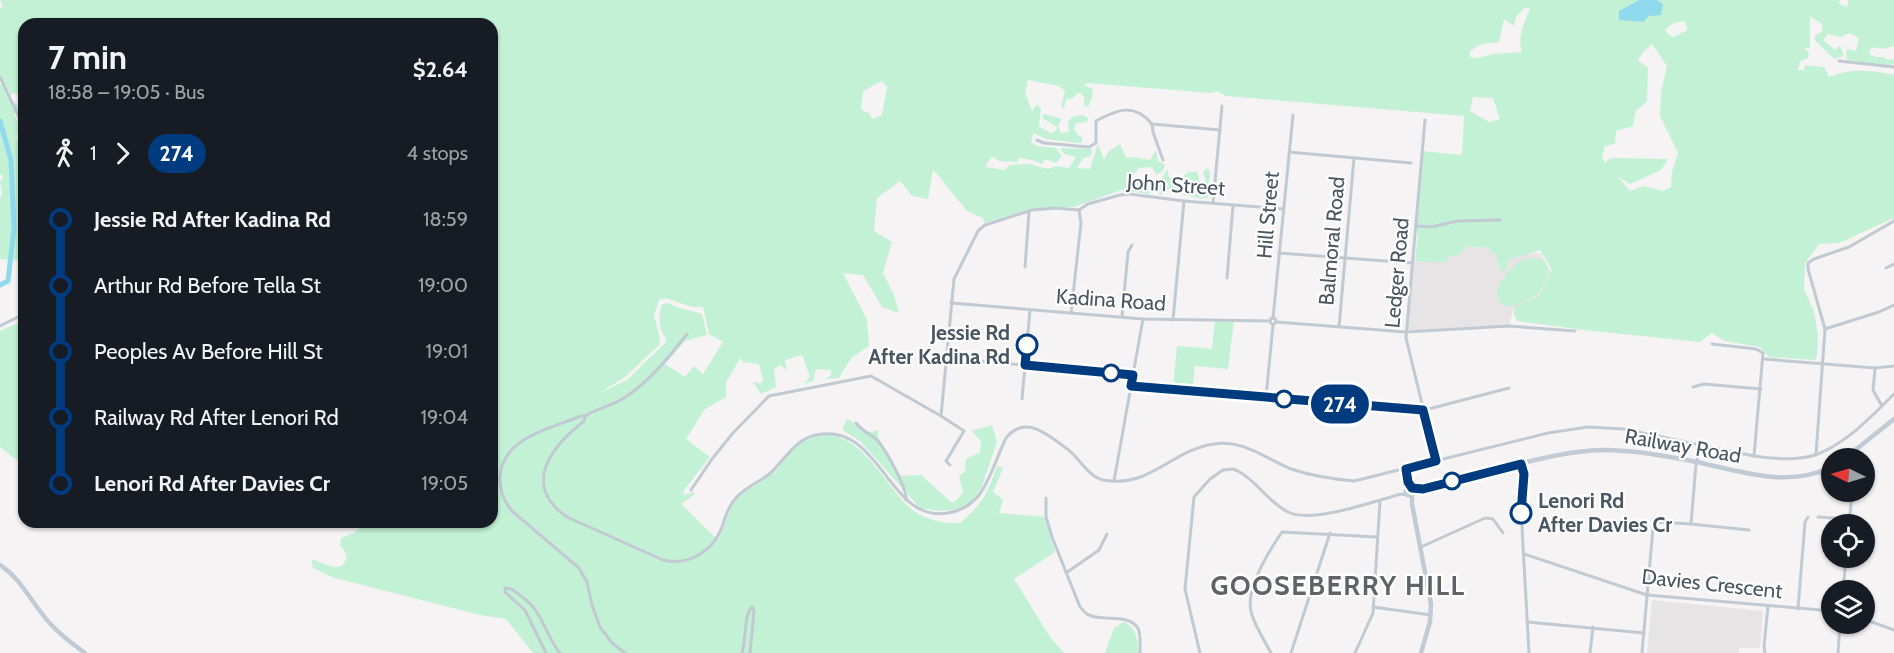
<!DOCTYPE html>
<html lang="en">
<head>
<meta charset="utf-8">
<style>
  :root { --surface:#171b24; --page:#20242c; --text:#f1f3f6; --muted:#9ea1a6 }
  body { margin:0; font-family:Cabin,sans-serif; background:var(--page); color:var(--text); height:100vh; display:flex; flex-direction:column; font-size:22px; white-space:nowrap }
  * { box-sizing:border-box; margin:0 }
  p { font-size:20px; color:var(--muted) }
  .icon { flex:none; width:33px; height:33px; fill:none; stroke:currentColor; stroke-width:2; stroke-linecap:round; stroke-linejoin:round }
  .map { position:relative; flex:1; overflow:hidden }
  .panel { position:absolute; left:18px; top:18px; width:480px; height:510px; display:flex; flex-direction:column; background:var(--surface); border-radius:18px; box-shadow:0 2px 4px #0004 }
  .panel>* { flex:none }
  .badge { padding:0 12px; border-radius:20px; font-size:21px; line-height:39px }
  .needle { width:39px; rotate:275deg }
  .tools { position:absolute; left:1821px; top:448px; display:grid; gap:12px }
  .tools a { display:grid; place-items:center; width:54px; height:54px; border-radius:50%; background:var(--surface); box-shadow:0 2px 4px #0004; font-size:30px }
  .map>.badge { position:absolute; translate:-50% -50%; box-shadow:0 0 0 3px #fff }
  .legs { display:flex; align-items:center; gap:9px; height:66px; padding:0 30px; font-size:20px }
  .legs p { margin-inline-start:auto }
  .headline { display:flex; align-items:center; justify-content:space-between; height:102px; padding:0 30px }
  h1 { font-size:33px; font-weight:700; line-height:45px }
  ul { padding:0 30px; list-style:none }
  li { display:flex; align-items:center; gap:21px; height:66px; font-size:22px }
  li i { display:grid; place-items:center; width:9px; height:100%; margin:0 8px; background:currentColor }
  li i::after { content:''; width:15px; height:15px; margin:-8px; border:4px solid; border-radius:50%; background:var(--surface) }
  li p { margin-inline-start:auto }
  li:first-child i { background:linear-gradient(#0000 50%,currentColor 0) }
  li:last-child i { background:linear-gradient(currentColor 50%,#0000 0) }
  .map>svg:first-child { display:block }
</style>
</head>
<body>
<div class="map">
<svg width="1894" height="653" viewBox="0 0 1894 653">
  <rect width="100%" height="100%" fill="#f5f3f3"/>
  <g fill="#e6e4e5">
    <polygon points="1466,246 1537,253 1541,254 1551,272 1539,295 1513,310 1509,326 1406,332 1412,262 1458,255"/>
    <polygon points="1652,600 1763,611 1760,648 1739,648 1739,653 1647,653"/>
  </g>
  <g fill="#c3f1d5" fill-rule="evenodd">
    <path d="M 0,0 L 1639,0 L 1619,11 L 1619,19 L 1642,22 L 1663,4 L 1657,0 L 1840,0 L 1839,4 L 1847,7 L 1849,0 L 1894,0 L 1894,48 L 1893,46 L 1884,49 L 1871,47 L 1869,54 L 1876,57 L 1885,57 L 1885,59 L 1891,60 L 1894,59 L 1894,64 C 1883,67 1857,63 1846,59 L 1847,49 L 1856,51 L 1859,38 L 1849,33 L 1841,37 L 1828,34 L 1823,40 L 1835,50 L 1840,45 L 1844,56 L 1834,59 L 1815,40 L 1815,35 L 1822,32 L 1822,24 L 1810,16 L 1810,48 L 1804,48 L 1809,53 L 1808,58 L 1800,61 L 1798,70 L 1804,70 L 1805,65 L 1824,67 L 1829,77 C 1851,68 1871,70 1894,75 L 1894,218 L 1839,243 L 1819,244 L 1805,263 L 1804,290 L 1814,311 L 1818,334 L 1817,356 L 1815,360 L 1769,357 L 1760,347 L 1725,341 L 1712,333 L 1700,342 L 1584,330 L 1517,321 L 1514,313 L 1514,308 L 1539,296 L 1552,270 L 1540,250 L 1510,259 L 1507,262 L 1507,269 L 1504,271 L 1500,270 L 1496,254 L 1491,253 L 1489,248 L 1467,246 L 1458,255 L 1448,257 L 1446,263 L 1415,261 L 1418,231 L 1415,231 L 1422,151 L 1462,155 L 1464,116 L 1226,96 L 1220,93 L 1219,91 L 1211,93 L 1088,83 L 1083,85 L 1093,89 L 1092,97 L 1088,107 L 1084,105 L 1084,98 L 1081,93 L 1078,93 L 1073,98 L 1066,100 L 1064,108 L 1061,107 L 1065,91 L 1059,86 L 1028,80 L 1025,93 L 1032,111 L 1037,104 L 1041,109 L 1039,127 L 1051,133 L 1057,130 L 1057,127 L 1042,118 L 1044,114 L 1062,119 L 1058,126 L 1061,133 L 1069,132 L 1068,122 L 1072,117 L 1083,115 L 1088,118 L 1087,122 L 1076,123 L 1074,129 L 1078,135 L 1082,137 L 1082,142 L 1079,143 L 1046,139 L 1033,133 L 1031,143 L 1038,146 L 1056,148 L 1062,156 L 1056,163 L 1046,159 L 1042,164 L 1032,160 L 1019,158 L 1017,162 L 999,161 L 992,156 L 985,167 L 1005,170 L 1009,165 L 1030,164 L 1048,169 L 1057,166 L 1069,168 L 1076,157 L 1064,154 L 1060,148 L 1092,149 L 1091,156 L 1083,158 L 1077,168 L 1090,169 L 1098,144 L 1104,160 L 1108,152 L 1120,144 L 1126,158 L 1133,157 L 1150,160 L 1156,150 L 1158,161 L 1165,165 L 1162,172 L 1156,174 L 1152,167 L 1139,168 L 1131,178 L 1140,182 L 1160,182 L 1167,169 L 1169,177 L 1182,184 L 1181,178 L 1189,172 L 1197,172 L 1201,186 L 1206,181 L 1203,172 L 1207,168 L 1210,172 L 1208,198 C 1198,200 1179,194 1170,188 L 1161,195 L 1153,189 L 1149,194 L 1121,190 L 1074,207 L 1034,209 L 984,223 L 983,218 L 967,211 L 933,169 L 928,199 L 912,196 L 900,181 L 877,198 L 874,231 L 892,242 L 883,273 L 894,295 L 899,313 L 882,307 L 863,275 L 843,273 L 867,320 L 869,346 L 851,358 L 839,378 L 826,379 L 831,375 L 831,370 L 816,369 L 813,381 L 804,384 L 810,377 L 802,355 L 785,360 L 787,370 L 780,365 L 774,369 L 776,387 L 761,394 L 753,382 L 761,383 L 763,380 L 759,364 L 743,362 L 740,358 L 726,383 L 726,397 L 705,409 L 686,439 L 710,457 L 684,490 L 683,495 L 694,492 L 695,494 L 681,504 L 718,540 C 726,527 727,510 737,499 C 749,487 766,480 778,468 C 786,459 792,448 803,442 C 852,413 881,481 909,507 C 922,519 943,524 960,523 C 983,503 987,495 997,466 L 1003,468 L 993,492 L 1003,500 L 999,513 L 1044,517 L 1055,552 L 1014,579 L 1050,637 L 1064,653 L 533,653 L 506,619 L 480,615 L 335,578 L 313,568 L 311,559 L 333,567 L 342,566 L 347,558 L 345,551 L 340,546 L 341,538 L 354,533 L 360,528 L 361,522 L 492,522 L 492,24 L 24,24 L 24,104 L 19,96 L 14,93 L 11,95 L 0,74 L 0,10 L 3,6 ZM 1525,7 L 1530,9 C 1524,23 1517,37 1522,52 L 1493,54 L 1478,58 L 1470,57 L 1470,51 L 1481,44 L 1499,42 L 1504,19 L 1514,26 L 1516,17 ZM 1683,21 L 1686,23 L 1687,30 L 1674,37 L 1668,34 L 1665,29 L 1674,23 ZM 1652,44 L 1667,66 L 1661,92 L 1660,116 L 1678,153 L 1672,172 L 1671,187 L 1663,191 L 1643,186 L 1630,191 L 1617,176 L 1630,184 L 1661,170 L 1668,159 L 1610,158 L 1605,163 L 1602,157 L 1605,146 L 1615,144 L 1616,131 L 1633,126 L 1636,111 L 1647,101 L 1648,68 L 1638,60 L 1643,52 ZM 882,81 L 887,87 L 882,115 L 872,119 L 870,114 L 861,109 L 863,91 ZM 1473,97 L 1493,98 L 1500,119 L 1489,122 L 1470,111 ZM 666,298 L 692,307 L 703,307 L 709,334 L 723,342 L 703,374 L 694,366 L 685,377 L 665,364 L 685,341 L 707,335 L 702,314 L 676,307 L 669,303 L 662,304 C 659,316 657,327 666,338 L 665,343 L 627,380 L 598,394 L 625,377 L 659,345 L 660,339 L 654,315 L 659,300 Z"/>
    <polygon points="0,84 6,87 7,97 19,106 18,112 14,114 22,131 20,134 17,135 16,139 19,141 23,135 24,149 21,149 21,153 24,152 24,253 19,261 0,259 0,198 2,195 0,180 2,180 3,175 0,175"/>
    <path d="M 1529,258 L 1542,260 C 1549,266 1550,271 1546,280 C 1544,284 1542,289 1539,292 C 1533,299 1509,312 1501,303 C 1490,291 1507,271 1517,264 C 1520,261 1525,260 1529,258 Z"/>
    <polygon points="24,320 24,466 0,447 0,331"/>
    <polygon points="1215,320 1234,320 1228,369 1195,366 1192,391 1173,389 1177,346 1212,349"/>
    <polygon points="847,419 869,432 878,430 878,437 901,476 921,475 952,503 957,500 963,492 959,476 965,471 966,459 980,452 981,441 972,431 992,425 997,442 981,489 969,504 953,510 940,511 920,508 860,441 842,430"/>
    <path d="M 1124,622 C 1137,628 1137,640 1139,653 L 1105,653 L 1114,628 Z"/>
  </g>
  <polygon fill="#90daee" points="1639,0 1657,0 1663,4 1661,15 1649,16 1643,22 1619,20 1619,11"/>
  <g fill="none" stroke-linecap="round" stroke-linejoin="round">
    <polyline stroke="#90daee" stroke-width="5" points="0,121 11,160 14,228 8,281 0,285"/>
    <g stroke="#c1cad2" stroke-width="3">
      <polyline points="1839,61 1894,67"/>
      <polyline points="0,77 24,128"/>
      <polyline points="1425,120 1406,338 1436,461"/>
      <polyline points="1152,124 1153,132 1163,160"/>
      <path d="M 1037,140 L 1044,143 L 1089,147 L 1096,143 L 1096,121 C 1118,109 1134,103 1152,124 L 1220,130"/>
      <polyline points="1289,152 1411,163"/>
      <polyline points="1213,203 1222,106"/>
      <polyline points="1416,226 1431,227 1458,221 1500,220"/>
      <polyline points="1279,253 1412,263"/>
      <polyline points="1025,267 1029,212"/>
      <polyline points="1886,268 1894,264"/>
      <polyline points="1227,278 1233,206"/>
      <polyline points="951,303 1143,319 1270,321"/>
      <polyline points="1071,313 1081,223 1079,210"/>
      <polyline points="1122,317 1128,252 1132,245"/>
      <circle cx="1273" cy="321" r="3"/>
      <polyline points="1273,318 1293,115"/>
      <polyline points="1173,320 1184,201"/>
      <polyline points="1276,322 1406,332 1509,326 1575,331"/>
      <polyline points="0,326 24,314"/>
      <polyline points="1339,327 1354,158"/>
      <polyline points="1825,329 1879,312 1894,305"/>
      <path d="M 687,334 C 669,357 649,382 624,398 C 612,406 598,408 585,416 L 584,421 C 551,447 521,485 567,517 L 663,560 C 686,566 710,553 720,532 C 725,521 726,509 735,499 C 743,489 757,483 768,475 C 785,461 793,440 816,435 C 881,421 888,524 948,513 C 960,511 971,505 979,495 C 991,479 997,456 1006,438 C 1023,417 1041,430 1058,442 C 1063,446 1068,449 1072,453 C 1081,462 1090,477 1103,480 C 1150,489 1171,450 1214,444 C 1243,439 1266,459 1291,469 C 1312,476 1332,479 1354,481 L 1548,433 L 1588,427 L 1623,429 L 1754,456 C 1774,459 1796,461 1815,455 C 1846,444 1872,416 1894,394"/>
      <polyline points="1712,344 1756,349 1763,353 1754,456"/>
      <polyline points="946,358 1133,375"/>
      <polyline points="1764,359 1875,368 1894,366"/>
      <polyline points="1875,369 1873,390 1882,406"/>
      <polyline points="1131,386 1421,411 1509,388"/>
      <polyline points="1693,387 1704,384 1761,389"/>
      <polyline points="1266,397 1273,325"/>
      <polyline points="1022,399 1030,310"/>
      <path d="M 585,416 L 581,416 C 552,428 503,437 500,476 C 499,489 504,501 512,511 L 579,568 L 587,582 L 592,605 L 600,627 L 612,643 L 625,653"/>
      <polyline points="941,416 954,279 978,231 985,225 1032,210 1056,208 1079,210 1088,204 1120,195 1129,194 1184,201 1283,209"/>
      <path d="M 856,423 C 862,431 871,434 878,441 C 886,451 907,487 906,500"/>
      <polyline points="1816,454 1825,329 1808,269 1808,263 1814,259 1849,247 1894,221"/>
      <polyline points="1525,463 1521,509 1529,653"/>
      <polyline points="1406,469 1409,481 1412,488"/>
      <polyline points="1114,481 1143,319"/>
      <polyline points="1407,488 1409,481"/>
      <polyline points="691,490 712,459 733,433 769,396 871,376 941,416 964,431 946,461 950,465"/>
      <path d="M 1046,498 L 1046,517 L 1052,537 L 1080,607 C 1082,609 1084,612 1087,614 C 1101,623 1127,612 1138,628 C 1141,635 1140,646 1140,653"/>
      <polyline points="1818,517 1849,519"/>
      <polyline points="1691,524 1749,530"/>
      <polyline points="1849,525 1852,492"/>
      <polyline points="1421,547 1485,518 1493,519 1503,533"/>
      <polyline points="1524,554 1647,595 1832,611"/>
      <polyline points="1066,573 1099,550 1107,534"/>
      <polyline points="1843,591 1846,558"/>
      <polyline points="1373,607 1431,615"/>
      <polyline points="1798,609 1805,522 1808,517"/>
      <polyline points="1864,619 1894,630"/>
      <polyline points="1527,622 1644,633"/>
      <path d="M 546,653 L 525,610 L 505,592 L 505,588 C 512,588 517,592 522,597 C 543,611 545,635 560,653"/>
      <path d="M 742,653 C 746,641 744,614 752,607 L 754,611 L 750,653"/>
      <path d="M 1200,653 L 1185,589 L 1194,497 L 1210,479 L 1223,470 L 1233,469 L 1238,471 C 1257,481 1269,503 1288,512 C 1312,524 1375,501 1401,494 L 1407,495"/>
      <path d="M 1271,653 C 1265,641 1256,628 1252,615 C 1243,591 1269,551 1282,532 L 1377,537"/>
      <polyline points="1291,653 1330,533"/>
      <polyline points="1355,653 1373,613 1380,501"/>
      <polyline points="1590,653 1593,627"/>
      <polyline points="1642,653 1653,528 1655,524 1659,522 1691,524 1696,464 1701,445"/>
      <polyline points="1765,653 1764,646 1768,606"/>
      <polyline points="1838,653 1840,624"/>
    </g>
    <g stroke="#c1cbd6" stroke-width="4.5">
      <polyline points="1844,459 1894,419"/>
      <circle cx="1410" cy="491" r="4.5"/>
      <path d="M 1413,494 L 1423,489 C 1449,481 1476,475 1503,468 C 1535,460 1568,451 1602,450 C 1634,450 1666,456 1697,462 C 1742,472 1788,488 1832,467"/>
      <polyline points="1412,495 1412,504 1431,604 1430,622 1421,653"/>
      <path d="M 0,565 C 19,577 29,598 43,615 C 54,630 70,642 85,653"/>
    </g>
  </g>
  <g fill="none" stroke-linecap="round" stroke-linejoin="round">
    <g stroke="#fff" stroke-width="14">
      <polyline id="line-1" points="1027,345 1025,365 1133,375 1131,386 1423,410 1436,461 1406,469 1408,482 1412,488 1423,489 1521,464 1524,474 1521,513"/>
    </g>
    <use href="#line-1" stroke="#003b80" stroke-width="9"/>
  </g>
  <g fill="#fff" stroke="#003b80" stroke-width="3">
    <circle cx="1027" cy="345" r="10"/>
    <circle cx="1111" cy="373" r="8"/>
    <circle cx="1284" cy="399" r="8"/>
    <circle cx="1452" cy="481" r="8"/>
    <circle cx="1521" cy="513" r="10"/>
  </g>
  <g text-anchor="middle" stroke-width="4.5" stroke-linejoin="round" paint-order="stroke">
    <g font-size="21" fill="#4a5661" stroke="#fff">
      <text transform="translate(1176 185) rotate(4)" y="7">John Street</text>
      <text transform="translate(1268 215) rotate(-85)" y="7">Hill Street</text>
      <text transform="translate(1332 241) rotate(-85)" y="7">Balmoral Road</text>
      <text transform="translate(1397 273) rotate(-85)" y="7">Ledger Road</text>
      <text transform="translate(1111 300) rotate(4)" y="7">Kadina Road</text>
      <text transform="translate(1683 446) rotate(10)" y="7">Railway Road</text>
      <text transform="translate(1712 584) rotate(6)" y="7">Davies Crescent</text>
    </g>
    <g font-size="21" font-weight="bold" fill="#4a5661" stroke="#fff" text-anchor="end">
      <text x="1010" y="340">Jessie Rd<tspan x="1010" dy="24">After Kadina Rd</tspan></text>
      <text x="1538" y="508" text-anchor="start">Lenori Rd<tspan x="1538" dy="24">After Davies Cr</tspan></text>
    </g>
    <g font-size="27" font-weight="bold" letter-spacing="1.5" fill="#5f6368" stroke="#fff">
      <text x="1338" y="595">GOOSEBERRY HILL</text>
    </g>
  </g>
</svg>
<div class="tools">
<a><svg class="needle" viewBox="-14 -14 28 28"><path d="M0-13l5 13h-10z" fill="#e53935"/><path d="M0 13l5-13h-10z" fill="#9ea1a6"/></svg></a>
<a><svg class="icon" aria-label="locate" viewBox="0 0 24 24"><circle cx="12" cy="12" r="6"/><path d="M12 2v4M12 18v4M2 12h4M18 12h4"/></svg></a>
<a><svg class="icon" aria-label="layers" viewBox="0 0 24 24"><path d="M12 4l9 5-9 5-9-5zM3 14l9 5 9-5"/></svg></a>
</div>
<b class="badge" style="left:1340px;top:404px;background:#003b80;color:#fff">274</b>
<section class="panel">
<div class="headline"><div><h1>7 min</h1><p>18:58 – 19:05 · Bus</p></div><b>$2.64</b></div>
<div class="legs"><svg class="icon" aria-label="walk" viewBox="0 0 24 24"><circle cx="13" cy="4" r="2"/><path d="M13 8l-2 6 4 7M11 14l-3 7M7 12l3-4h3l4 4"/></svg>1<svg class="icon" aria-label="forward" viewBox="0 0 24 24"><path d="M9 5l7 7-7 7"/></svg><b class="badge" style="background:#003b80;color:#fff">274</b><p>4 stops</p></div>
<ul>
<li><i style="color:#003b80"></i><b>Jessie Rd After Kadina Rd</b><p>18:59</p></li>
<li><i style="color:#003b80"></i><span>Arthur Rd Before Tella St</span><p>19:00</p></li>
<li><i style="color:#003b80"></i><span>Peoples Av Before Hill St</span><p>19:01</p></li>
<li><i style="color:#003b80"></i><span>Railway Rd After Lenori Rd</span><p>19:04</p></li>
<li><i style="color:#003b80"></i><b>Lenori Rd After Davies Cr</b><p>19:05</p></li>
</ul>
</section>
</div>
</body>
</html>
